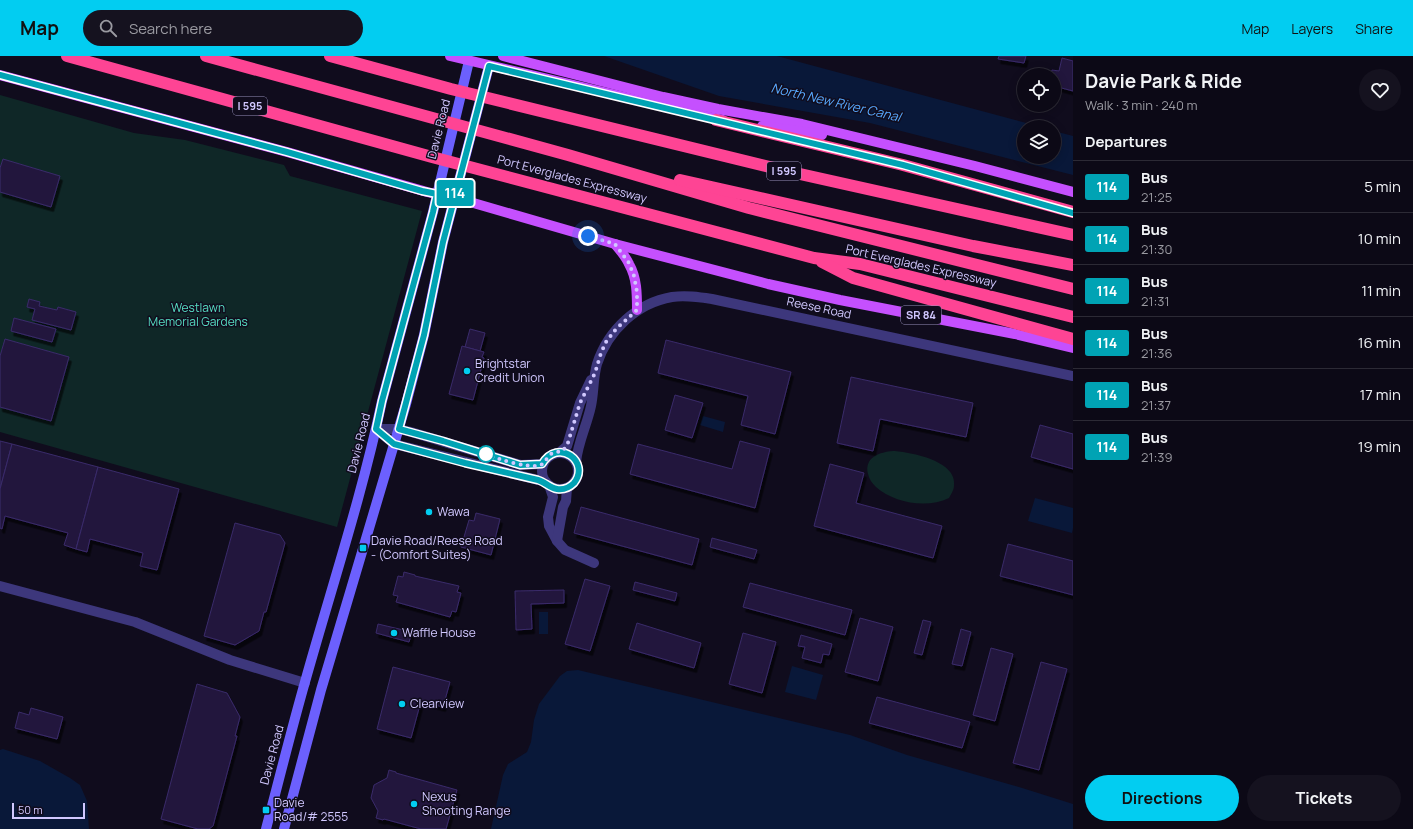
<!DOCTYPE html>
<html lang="en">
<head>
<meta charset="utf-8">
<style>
  :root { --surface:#0c0916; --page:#15121f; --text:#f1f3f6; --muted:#9a9aa1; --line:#2c2a35; --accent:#02cdf1 }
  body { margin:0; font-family:Manrope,sans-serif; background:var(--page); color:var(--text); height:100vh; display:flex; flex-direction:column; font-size:15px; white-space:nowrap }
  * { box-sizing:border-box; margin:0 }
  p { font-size:13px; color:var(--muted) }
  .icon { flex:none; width:22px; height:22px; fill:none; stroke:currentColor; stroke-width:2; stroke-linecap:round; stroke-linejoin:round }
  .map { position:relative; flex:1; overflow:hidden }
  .side { display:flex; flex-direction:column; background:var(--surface); width:340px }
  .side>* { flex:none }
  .badge { padding:0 8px; border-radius:3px; font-size:14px; line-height:26px }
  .tools { position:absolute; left:1017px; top:12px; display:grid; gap:8px }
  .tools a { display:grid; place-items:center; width:44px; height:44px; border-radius:50%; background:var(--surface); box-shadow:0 2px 10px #0003,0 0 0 1px var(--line); font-size:20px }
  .scale { position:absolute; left:12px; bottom:10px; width:73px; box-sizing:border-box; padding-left:4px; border:2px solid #d1c8ff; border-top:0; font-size:11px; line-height:14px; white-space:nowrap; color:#d1c8ff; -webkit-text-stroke:3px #100c1d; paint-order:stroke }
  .you { position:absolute; width:20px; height:20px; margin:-10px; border:3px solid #fff; border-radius:50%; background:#1a73e8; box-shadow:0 0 0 6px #1a73e833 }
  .map>.badge { position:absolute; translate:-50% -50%; box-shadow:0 0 0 2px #fff }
  h2 { padding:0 12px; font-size:15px; line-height:36px }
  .round { display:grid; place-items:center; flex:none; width:42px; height:42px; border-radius:21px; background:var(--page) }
  .headline { display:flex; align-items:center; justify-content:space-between; height:68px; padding:0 12px }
  h1 { font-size:19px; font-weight:700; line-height:30px }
  .primary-button { display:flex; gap:8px; margin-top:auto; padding:8px 12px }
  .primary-button a { flex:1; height:46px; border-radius:24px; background:var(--accent); color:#111; font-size:16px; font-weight:700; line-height:46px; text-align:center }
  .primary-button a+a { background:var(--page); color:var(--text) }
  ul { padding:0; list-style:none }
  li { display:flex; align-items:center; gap:12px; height:52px; padding:0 12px; border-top:1px solid var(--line) }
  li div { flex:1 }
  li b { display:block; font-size:15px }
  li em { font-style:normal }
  li .badge { min-width:44px; font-weight:700; text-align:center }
  header { display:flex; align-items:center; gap:24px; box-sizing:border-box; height:56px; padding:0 20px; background:var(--accent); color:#111 }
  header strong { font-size:19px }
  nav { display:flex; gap:22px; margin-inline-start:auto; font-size:14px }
  .search { width:280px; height:36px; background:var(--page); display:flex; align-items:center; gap:10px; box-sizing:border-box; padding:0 14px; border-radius:22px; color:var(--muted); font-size:15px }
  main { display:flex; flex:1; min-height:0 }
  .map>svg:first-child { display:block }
</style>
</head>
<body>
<header>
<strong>Map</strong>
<div class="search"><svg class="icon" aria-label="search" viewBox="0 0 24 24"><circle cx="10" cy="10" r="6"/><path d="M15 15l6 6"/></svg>Search here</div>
<nav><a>Map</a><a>Layers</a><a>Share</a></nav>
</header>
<main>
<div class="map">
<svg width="1073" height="773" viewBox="0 0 1073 773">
  <defs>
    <filter id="shadow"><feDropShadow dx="2.5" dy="4.5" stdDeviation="0" flood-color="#0009"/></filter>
  </defs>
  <rect width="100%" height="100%" fill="#100c1d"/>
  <g fill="#0f2727">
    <polygon points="0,39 134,77 185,84 284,109 290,120 422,155 337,471 0,376"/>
    <path d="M 893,395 C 911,396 958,405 954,430 C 954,434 951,438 949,442 C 927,453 894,447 876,431 C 872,427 869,423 868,418 C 864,401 880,396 893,395 Z"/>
  </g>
  <g fill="#091839">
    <polygon points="604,0 777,0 1041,71 1024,71 1024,101 1054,101 1054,75 1073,80 1073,119 870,67 719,40"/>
    <polygon points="703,360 725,366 723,376 700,369"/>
    <polygon points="1035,442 1073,452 1073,472 1072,477 1028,465"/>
    <rect x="539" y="556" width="9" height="22"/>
    <polygon points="792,610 823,619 816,644 785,636"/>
    <polygon points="578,614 850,679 907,699 1019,731 1073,748 1073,773 491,773 503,719 508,708 527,696 531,686 534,664 539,648 560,620 567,615"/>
    <polygon points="3,693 40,705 70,722 80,729 87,745 89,773 0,773 0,694"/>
  </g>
  <g fill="#22183e" stroke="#3a2a6a" filter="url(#shadow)">
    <polygon points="999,0 1026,0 1024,7 998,3"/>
    <polygon points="1062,2 1073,5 1073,35 1054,30 1054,19 1050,19 1052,14 1059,15"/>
    <polygon points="3,103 60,120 51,151 0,136 0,112"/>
    <polygon points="29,243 40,246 39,250 57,254 58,251 76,256 71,274 32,264 35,253 27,251"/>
    <polygon points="14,262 56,273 52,286 11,275"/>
    <polygon points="470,273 485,277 480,295 465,291"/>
    <polygon points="5,283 69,301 51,365 0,351 0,300"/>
    <polygon points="666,284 791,316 775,378 741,369 748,340 658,317"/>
    <polygon points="462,290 484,296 482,301 484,302 473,344 449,338"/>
    <polygon points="851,321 973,347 966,381 880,363 873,395 837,387"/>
    <polygon points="675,339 703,347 692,382 665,374"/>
    <polygon points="1040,369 1073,378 1073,413 1031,401"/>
    <polygon points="0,385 12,388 0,433"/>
    <polygon points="740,385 770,393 755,452 630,418 638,388 732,413"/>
    <polygon points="12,388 98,411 76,493 64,489 68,477 5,460 2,473 0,472 0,433"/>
    <polygon points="830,408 864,417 856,447 942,470 933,502 814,470"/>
    <polygon points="98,411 179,433 157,514 140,510 143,497 90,483 87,496 76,493"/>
    <polygon points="581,451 699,483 692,509 574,477"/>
    <polygon points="476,457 500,463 491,499 461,491 469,464 474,465"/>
    <polygon points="235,467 280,479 285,487 266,556 264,556 259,575 235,589 204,580"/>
    <polygon points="712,482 757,494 754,503 710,491"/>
    <polygon points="1008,488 1073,505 1073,539 1000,520"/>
    <polygon points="404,516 415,519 415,520 459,530 457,536 461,537 456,556 452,555 450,561 396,546 398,540 393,539 398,520 403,521"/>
    <polygon points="585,523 610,530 590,595 565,588"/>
    <polygon points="635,526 677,537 675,545 633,534"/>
    <polygon points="750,527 852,554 845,579 743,551"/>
    <polygon points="564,534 564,547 531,548 532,573 516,574 515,535"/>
    <polygon points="860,562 893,571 878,625 845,616"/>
    <polygon points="923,564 931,566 922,599 914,597"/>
    <polygon points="637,567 701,587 694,612 629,593"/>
    <polygon points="378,568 412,576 409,586 376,577"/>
    <polygon points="961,573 971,576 962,610 952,608"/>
    <polygon points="743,577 776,586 762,637 729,628"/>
    <polygon points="801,579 832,588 829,599 823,598 821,607 802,602 805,591 798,590"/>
    <polygon points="991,592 1013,598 995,665 973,659"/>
    <polygon points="1041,606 1067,613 1039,714 1013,707"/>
    <polygon points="393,611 450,626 443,651 421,645 411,682 377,673"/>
    <polygon points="197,628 227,637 240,661 235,680 237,680 213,770 209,773 198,773 161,763"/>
    <polygon points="877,641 970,666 962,692 869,667"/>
    <polygon points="31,652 63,661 57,683 15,672 19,656 29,659"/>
    <polygon points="389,714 396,716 396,717 457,734 446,773 421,773 384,763 383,764 376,762 378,755 371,742 374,729 387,722"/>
  </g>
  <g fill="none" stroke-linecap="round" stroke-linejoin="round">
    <g stroke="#3d377c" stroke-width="10">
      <polyline points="376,373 394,388 546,426"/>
      <polyline points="376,373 399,373 411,376 521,409 542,408"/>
      <polyline points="560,396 567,390 580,347 591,324"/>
      <circle cx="560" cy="415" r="18"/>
      <path d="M 576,406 C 578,386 587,369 591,350 C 594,336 593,322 597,308 C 608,274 637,247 672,241 C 686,239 699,241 712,243 L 1073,320"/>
      <polyline points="549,429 553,441 548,461 549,470 557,485 565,494 594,507"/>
      <polyline points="557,485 563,451 566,445 567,432"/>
      <polyline points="0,530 135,566 230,604 305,627"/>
    </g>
    <g stroke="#6c60fe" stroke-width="10">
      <path d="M 266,773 C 279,724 291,675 305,626 C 331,533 362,440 382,345 L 433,156 L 469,5"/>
      <polyline points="284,773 321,634 406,348 424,279 443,186 489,10"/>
    </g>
    <g stroke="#c550fe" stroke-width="10">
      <polyline points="450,0 723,64"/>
      <polyline points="503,0 663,41 718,53 802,68 975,110 1073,136"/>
      <polyline points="0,19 287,96 427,136 470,146 615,188 768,228 840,244 1015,278 1073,292"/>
      <polyline points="762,70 822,79"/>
      <path d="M 615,188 C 620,194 626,201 629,208 C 637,222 637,238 637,254"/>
    </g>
    <g stroke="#fe4494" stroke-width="12">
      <polyline points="67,0 432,101 814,202 860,208 1073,261"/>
      <polyline points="206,0 568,99 749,152 1073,233"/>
      <polyline points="330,0 451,33 782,114 1073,179"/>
      <polyline points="716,64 903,109 1073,156"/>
      <polyline points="680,124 973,190 1073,209"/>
      <polyline points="822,206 853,222 1073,283"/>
    </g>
  </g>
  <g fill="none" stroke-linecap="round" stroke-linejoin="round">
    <g stroke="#fff" stroke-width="9">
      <path id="line" d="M 0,19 L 287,96 L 422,135 L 437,138 L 433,156 L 382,345 L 376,373 L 394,388 L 465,407 L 538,424 C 545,426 550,432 557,433 C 564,434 570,431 574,427 C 591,406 558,381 542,408 L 520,409 L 443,385 L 399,373 L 424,279 L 443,186 L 489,10 L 903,109 L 1073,157"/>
    </g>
    <use href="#line" stroke="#00a3b4" stroke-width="6"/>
    <path stroke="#d1c8ff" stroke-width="4" stroke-dasharray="0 7.2" d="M 486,398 C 497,403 529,413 541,409 C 545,407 547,401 551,398 C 558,395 561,397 567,390 L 580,347 L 595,317 L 601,297 L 606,286 L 616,273 L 637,254 L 637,236 L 634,220 L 629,207 L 615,188 L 588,180"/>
  </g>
  <g fill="#02cdf1" stroke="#100c1d" stroke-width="1.5">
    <circle cx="467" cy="315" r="4"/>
    <circle cx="429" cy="456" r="4"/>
    <rect x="359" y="488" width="8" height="8" rx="2"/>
    <circle cx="394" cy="577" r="4"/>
    <circle cx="402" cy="648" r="4"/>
    <circle cx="414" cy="748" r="4"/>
    <rect x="262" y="750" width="8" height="8" rx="2"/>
  </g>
  <circle fill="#fff" stroke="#00a3b4" stroke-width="2" cx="486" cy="398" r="8"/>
  <g text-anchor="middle" stroke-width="3" stroke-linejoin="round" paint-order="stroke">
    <g fill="#100c1d" stroke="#9790bb" stroke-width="1">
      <rect x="233" y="41" width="34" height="18" rx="3"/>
      <rect x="767" y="106" width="34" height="18" rx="3"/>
      <rect x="901" y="250" width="40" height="18" rx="3"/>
    </g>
    <g font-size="11" font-weight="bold" fill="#d1c8ff">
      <text x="250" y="54">I 595</text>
      <text x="784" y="119">I 595</text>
      <text x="921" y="263">SR 84</text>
    </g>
    <g font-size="12" fill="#d1c8ff" stroke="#100c1d">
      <text transform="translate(439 73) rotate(-76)" y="4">Davie Road</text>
      <text transform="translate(572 123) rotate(15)" y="4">Port Everglades Expressway</text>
      <text transform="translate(921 210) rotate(13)" y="4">Port Everglades Expressway</text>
      <text transform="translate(819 252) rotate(12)" y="4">Reese Road</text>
      <text transform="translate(359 387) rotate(-76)" y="4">Davie Road</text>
      <text transform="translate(272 699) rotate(-75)" y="4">Davie Road</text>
    </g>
    <g font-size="12" fill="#56ddc2" stroke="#100c1d">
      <text x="198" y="256">Westlawn<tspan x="198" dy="14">Memorial Gardens</tspan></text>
    </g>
    <g font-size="12" fill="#d1c8ff" stroke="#100c1d" text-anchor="start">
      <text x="475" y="312">Brightstar<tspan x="475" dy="14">Credit Union</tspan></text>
      <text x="437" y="460">Wawa</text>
      <text x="371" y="489">Davie Road/Reese Road<tspan x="371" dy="14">- (Comfort Suites)</tspan></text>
      <text x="402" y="581">Waffle House</text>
      <text x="410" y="652">Clearview</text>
      <text x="422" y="745">Nexus<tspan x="422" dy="14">Shooting Range</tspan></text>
      <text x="274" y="751">Davie<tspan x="274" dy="14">Road/# 2555</tspan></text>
    </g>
    <g font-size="13" font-style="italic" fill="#57a8fe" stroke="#100c1d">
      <text transform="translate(836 46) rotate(13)" y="5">North New River Canal</text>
    </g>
  </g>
</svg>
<div class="tools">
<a><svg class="icon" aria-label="locate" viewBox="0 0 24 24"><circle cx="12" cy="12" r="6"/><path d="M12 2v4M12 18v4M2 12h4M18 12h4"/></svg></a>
<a><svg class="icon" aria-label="layers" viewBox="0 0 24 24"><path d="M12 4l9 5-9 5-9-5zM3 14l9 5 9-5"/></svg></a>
</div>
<div class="scale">50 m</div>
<div class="you" style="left:588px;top:180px"></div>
<b class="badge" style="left:455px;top:137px;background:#00a3b4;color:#fff">114</b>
</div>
<section class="side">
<div class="headline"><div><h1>Davie Park &amp; Ride</h1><p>Walk · 3 min · 240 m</p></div><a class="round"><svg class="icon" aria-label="heart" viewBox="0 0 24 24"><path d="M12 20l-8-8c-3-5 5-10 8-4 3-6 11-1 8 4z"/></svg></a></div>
<h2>Departures</h2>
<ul>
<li><span class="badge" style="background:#00a3b4;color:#fff">114</span><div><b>Bus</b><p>21:25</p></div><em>5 min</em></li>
<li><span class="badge" style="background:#00a3b4;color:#fff">114</span><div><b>Bus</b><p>21:30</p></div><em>10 min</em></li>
<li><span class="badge" style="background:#00a3b4;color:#fff">114</span><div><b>Bus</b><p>21:31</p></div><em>11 min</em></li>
<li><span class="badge" style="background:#00a3b4;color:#fff">114</span><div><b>Bus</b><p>21:36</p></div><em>16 min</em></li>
<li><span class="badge" style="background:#00a3b4;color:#fff">114</span><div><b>Bus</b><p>21:37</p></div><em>17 min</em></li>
<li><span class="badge" style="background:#00a3b4;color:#fff">114</span><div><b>Bus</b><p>21:39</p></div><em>19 min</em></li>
</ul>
<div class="primary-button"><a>Directions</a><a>Tickets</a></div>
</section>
</main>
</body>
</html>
